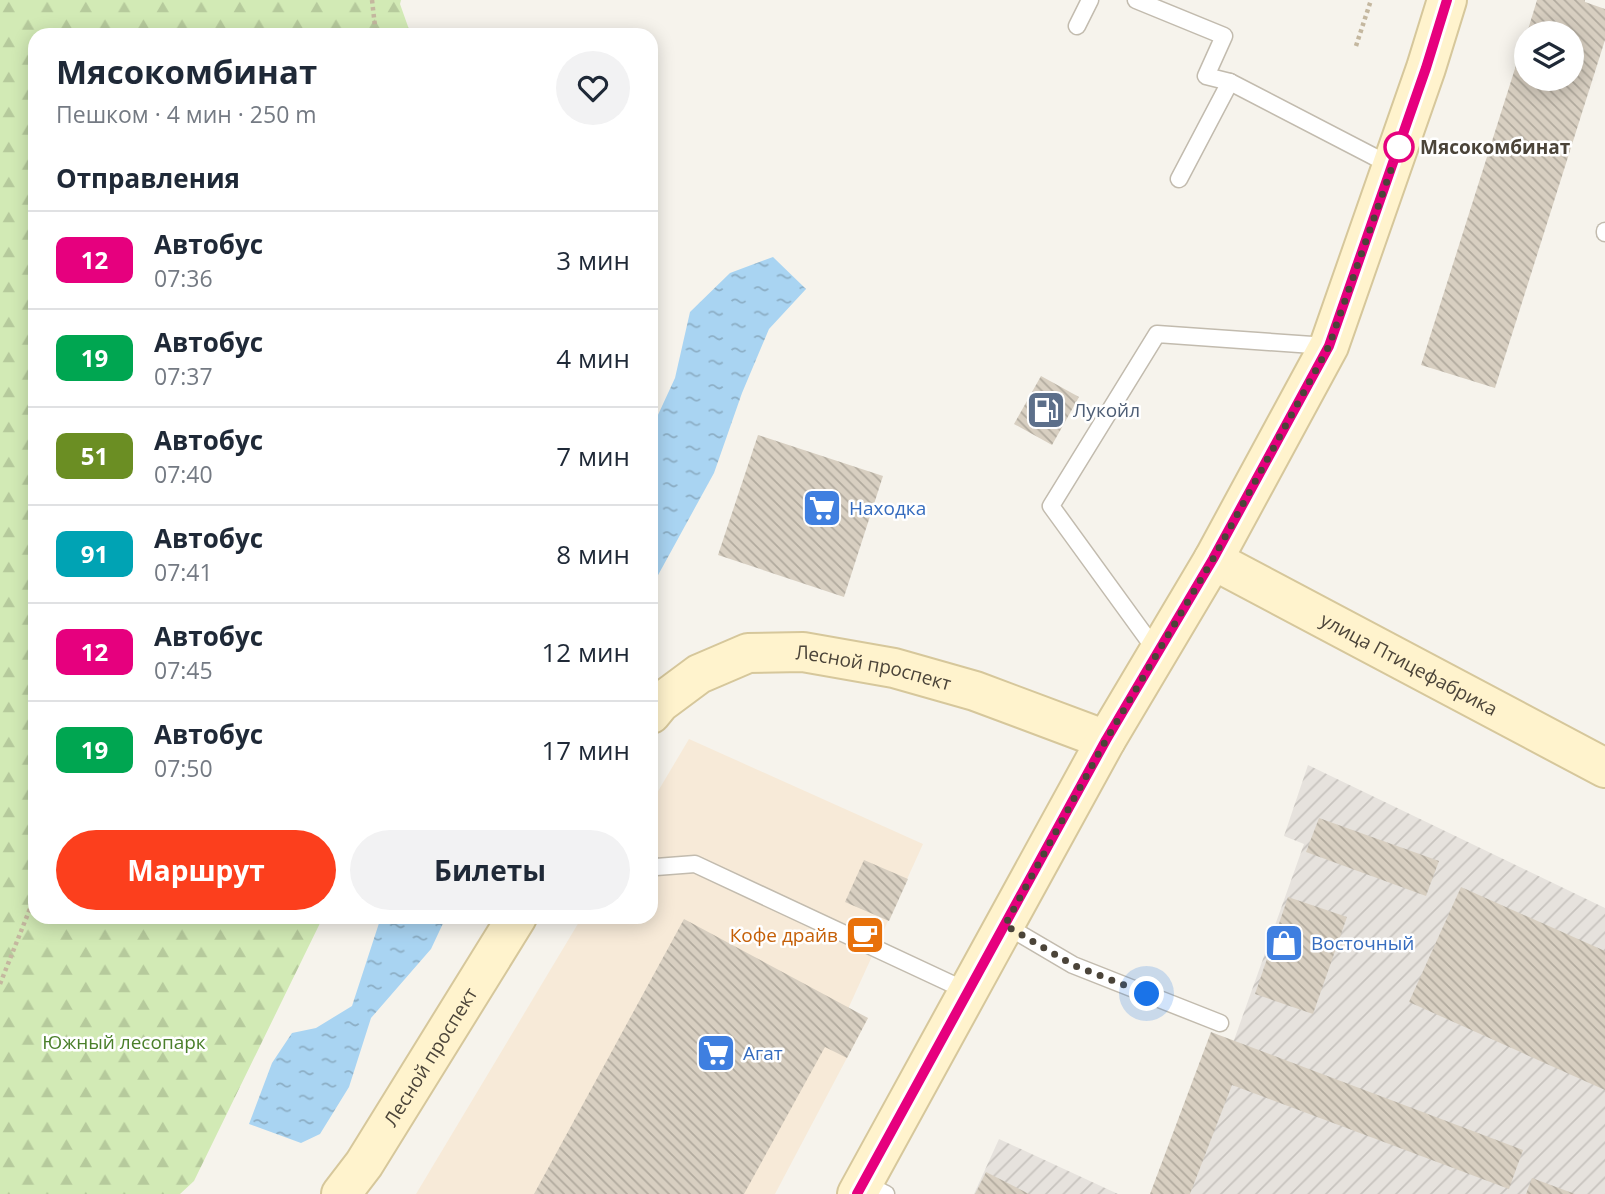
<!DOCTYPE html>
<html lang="ru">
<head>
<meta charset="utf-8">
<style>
  :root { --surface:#fff; --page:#f2f2f3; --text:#1f2937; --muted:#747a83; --line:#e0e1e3; --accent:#fc3f1d }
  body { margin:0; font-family:"Open Sans",sans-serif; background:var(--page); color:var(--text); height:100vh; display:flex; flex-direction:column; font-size:26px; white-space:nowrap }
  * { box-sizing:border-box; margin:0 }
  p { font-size:23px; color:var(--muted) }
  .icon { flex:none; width:38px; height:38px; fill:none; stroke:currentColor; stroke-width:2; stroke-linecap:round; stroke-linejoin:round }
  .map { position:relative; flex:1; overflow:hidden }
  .panel { position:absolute; left:28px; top:28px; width:630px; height:896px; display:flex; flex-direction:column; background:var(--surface); border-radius:21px; box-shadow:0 4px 18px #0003 }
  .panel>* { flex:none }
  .badge { padding:0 14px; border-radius:10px; font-size:24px; line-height:46px }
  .fabs { position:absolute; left:1514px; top:21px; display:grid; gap:14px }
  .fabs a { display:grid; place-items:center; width:70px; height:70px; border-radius:50%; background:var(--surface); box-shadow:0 4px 18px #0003; font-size:35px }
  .you { position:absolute; width:35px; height:35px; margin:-18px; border:5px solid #fff; border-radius:50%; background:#1a73e8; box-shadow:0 0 0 10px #1a73e833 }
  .map>.badge { position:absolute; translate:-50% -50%; box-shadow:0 0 0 4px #fff }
  h2 { padding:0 28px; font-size:26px; line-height:63px }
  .round { display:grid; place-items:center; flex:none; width:74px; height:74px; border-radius:37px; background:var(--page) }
  .overview { display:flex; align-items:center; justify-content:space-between; height:119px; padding:0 28px }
  h1 { font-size:33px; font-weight:700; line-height:52px }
  .button { display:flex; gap:14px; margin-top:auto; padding:14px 28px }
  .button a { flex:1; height:80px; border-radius:42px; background:var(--accent); color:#fff; font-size:28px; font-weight:700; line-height:80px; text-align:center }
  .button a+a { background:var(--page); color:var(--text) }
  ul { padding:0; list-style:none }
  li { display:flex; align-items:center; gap:21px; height:98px; padding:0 28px; border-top:2px solid var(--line) }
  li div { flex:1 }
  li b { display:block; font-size:26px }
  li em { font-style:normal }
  li .badge { min-width:77px; font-weight:700; text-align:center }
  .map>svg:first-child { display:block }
</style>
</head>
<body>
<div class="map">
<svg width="1605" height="1194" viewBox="0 0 1605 1194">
  <defs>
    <pattern id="industrial-furrows" width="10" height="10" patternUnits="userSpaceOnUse" patternTransform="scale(1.75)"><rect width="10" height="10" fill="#e6e2dd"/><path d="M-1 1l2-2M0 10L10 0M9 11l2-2" fill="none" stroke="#c7c3be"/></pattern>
    <pattern id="forest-firs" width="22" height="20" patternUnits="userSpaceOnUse" patternTransform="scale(1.75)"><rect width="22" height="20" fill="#d2eab5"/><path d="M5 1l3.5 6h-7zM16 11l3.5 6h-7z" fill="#b6ca9c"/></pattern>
    <pattern id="water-ripples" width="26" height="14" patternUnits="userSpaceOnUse" patternTransform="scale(1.75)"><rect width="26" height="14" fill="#a9d4f2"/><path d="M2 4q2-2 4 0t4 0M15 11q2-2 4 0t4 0" fill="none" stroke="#8caec5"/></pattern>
    <pattern id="building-back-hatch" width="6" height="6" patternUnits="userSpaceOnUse" patternTransform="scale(1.75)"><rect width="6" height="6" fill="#d8cfc1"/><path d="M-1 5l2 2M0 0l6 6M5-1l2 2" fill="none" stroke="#b1aa9e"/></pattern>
  </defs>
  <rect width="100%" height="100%" fill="#f6f3ec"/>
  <polygon fill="#f7ead8" points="689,739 923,844 848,1009 868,1018 775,1194 416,1194 582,917 651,917 651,803"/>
  <g fill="url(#industrial-furrows)">
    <polygon points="1308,765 1605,908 1605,1194 1154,1194 1228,1057 1304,844 1284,836"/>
    <polygon points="999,1139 1118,1194 974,1194"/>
  </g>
  <polygon fill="url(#forest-firs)" points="0,0 401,0 400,4 411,35 35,35 35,917 323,917 194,1181 180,1194 0,1194"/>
  <g fill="url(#water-ripples)">
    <polygon points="773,257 806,289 769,329 742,393 714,473 651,588 651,430 675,378 690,312 730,273"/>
    <polygon points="381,917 446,917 431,949 371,1018 349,1087 320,1134 301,1143 249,1124 272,1063 292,1033 316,1028 352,1006"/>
  </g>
  <g fill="url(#building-back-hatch)">
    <polygon points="1537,0 1585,0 1585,2 1605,9 1605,40 1495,388 1421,365 1525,37 1526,79 1572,79 1572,33 1527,33"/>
    <polygon points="1041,376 1079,397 1052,445 1014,424"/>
    <polygon points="758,435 883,476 844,597 718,555"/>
    <polygon points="1319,818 1439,861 1426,896 1306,852"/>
    <polygon points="864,860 908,879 889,921 845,902"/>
    <polygon points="1461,887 1605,951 1605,1090 1409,1002"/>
    <polygon points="1288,897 1347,917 1313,1014 1255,994"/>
    <polygon points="684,919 868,1018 847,1058 825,1047 744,1194 534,1194"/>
    <polygon points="1211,1032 1523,1150 1509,1189 1232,1085 1190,1194 1150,1194"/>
    <polygon points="986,1172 1029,1194 975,1194"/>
    <polygon points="1532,1178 1575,1194 1526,1194"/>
  </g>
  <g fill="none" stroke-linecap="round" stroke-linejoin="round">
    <g stroke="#c2bbae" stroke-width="19">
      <g id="lane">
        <polyline points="1136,0 1224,36 1206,76 1230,82"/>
        <polyline points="1077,26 1090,0"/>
        <polyline points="1179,179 1230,82 1392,166"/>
        <polyline points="1605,231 1605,233"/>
        <polyline points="1157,652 1051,506 1157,334 1327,346"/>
        <polyline points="651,864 656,867 695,864 969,992"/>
        <polyline points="1005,925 1073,965 1220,1023"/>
        <polyline points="863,1183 886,1194"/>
      </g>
    </g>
    <g stroke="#d6c79b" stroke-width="42">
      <g id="secondary">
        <path id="s1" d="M 1213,560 L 1605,768"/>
        <path id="s2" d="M 651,714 L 660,703 L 699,674 L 748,653 L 803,652 L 894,668 L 975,691 L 1106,740"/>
        <path id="s3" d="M 341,1194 L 364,1164 L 517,917"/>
        <polyline points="857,1194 1106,740 1213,560 1329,346 1426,68 1447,0"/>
      </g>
    </g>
    <g stroke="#c4b79f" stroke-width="4.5" stroke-dasharray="3.5 3.5" stroke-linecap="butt">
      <polyline points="372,0 376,35"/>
      <polyline points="1356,46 1371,0"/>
      <polyline points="0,984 35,896"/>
    </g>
    <use href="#lane" stroke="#fff" stroke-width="16"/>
    <use href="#secondary" stroke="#fff3cd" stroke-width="38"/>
  </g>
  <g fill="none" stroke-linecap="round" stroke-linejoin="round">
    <g stroke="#fff" stroke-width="16">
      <polyline id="line" points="857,1194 1106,740 1213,559 1329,346 1426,68 1447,0"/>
    </g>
    <use href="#line" stroke="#e6007e" stroke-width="10"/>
    <polyline stroke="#4b4439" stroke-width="7" stroke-dasharray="0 12.6" points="1147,994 1073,965 1005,925 1106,740 1213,559 1329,346 1399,147"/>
  </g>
  <defs>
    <g id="fuel-square" transform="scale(2.0125)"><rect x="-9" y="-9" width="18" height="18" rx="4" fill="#5c6f8a" stroke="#fff"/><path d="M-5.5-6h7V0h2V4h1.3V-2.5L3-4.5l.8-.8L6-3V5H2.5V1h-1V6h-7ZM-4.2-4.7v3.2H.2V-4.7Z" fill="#fff"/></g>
    <g id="supermarket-square" transform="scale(2.0125)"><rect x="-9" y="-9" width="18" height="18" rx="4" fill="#3f7fe0" stroke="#fff"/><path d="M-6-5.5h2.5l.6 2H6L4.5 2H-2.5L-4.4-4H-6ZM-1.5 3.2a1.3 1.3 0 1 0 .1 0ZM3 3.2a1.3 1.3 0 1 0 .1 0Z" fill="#fff"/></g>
    <g id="cafe-square" transform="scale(2.0125)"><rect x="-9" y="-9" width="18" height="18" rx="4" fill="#e8710a" stroke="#fff"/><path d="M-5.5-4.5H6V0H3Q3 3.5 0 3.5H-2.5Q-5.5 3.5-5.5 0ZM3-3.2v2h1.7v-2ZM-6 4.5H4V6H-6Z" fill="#fff"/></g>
    <g id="shop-square" transform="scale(2.0125)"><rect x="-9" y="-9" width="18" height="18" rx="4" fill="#3f7fe0" stroke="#fff"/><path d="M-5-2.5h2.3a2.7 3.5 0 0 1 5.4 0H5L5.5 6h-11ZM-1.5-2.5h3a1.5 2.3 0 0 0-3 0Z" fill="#fff"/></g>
  </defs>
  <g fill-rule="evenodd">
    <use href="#fuel-square" x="1046" y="410"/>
    <use href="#supermarket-square" x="822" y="508"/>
    <use href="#cafe-square" x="865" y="935"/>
    <use href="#shop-square" x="1284" y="943"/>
    <use href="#supermarket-square" x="716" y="1053"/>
  </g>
  <circle fill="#fff" stroke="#e6007e" stroke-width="3.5" cx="1399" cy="147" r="14"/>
  <g text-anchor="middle" stroke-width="5" stroke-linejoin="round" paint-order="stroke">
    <g font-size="19" font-weight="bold" fill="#4b4439" stroke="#fff" text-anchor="start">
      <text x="1420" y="154">Мясокомбинат</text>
    </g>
    <g font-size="19" fill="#4e5e75" stroke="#fff" text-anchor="start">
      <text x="1073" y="417">Лукойл</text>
    </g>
    <g font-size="19" fill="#366cbe" stroke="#fff" text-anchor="start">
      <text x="849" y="515">Находка</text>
      <text x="1311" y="950">Восточный</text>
      <text x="743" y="1060">Агат</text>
    </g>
    <g font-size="19" fill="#4b4439" stroke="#fff">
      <text dy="7" stroke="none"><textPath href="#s1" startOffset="222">улица Птицефабрика</textPath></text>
      <text dy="7" stroke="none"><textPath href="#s2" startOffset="243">Лесной проспект</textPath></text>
      <text dy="7" stroke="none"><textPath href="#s3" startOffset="164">Лесной проспект</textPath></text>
    </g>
    <g font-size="19" fill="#c56008" stroke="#fff" text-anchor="end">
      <text x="838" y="942">Кофе драйв</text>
    </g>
    <g font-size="19" fill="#4a7f2a" stroke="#fff">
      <text x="124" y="1049">Южный лесопарк</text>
    </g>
  </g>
</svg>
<div class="fabs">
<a><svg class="icon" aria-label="layers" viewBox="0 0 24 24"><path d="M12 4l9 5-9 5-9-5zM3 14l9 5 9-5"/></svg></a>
</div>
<div class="you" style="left:1147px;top:994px"></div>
<section class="panel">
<div class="overview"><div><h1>Мясокомбинат</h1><p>Пешком · 4 мин · 250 m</p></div><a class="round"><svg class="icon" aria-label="heart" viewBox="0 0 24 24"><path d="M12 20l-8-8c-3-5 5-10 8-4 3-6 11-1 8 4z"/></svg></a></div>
<h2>Отправления</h2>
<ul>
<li><span class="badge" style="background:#e6007e;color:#fff">12</span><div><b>Автобус</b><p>07:36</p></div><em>3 мин</em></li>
<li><span class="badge" style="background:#00a651;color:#fff">19</span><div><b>Автобус</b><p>07:37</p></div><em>4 мин</em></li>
<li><span class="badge" style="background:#6b8e23;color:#fff">51</span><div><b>Автобус</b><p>07:40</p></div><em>7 мин</em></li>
<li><span class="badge" style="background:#00a3b4;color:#fff">91</span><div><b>Автобус</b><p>07:41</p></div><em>8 мин</em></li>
<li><span class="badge" style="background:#e6007e;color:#fff">12</span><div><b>Автобус</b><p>07:45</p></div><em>12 мин</em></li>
<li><span class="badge" style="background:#00a651;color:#fff">19</span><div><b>Автобус</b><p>07:50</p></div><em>17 мин</em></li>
</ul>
<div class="button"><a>Маршрут</a><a>Билеты</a></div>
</section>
</div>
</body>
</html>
